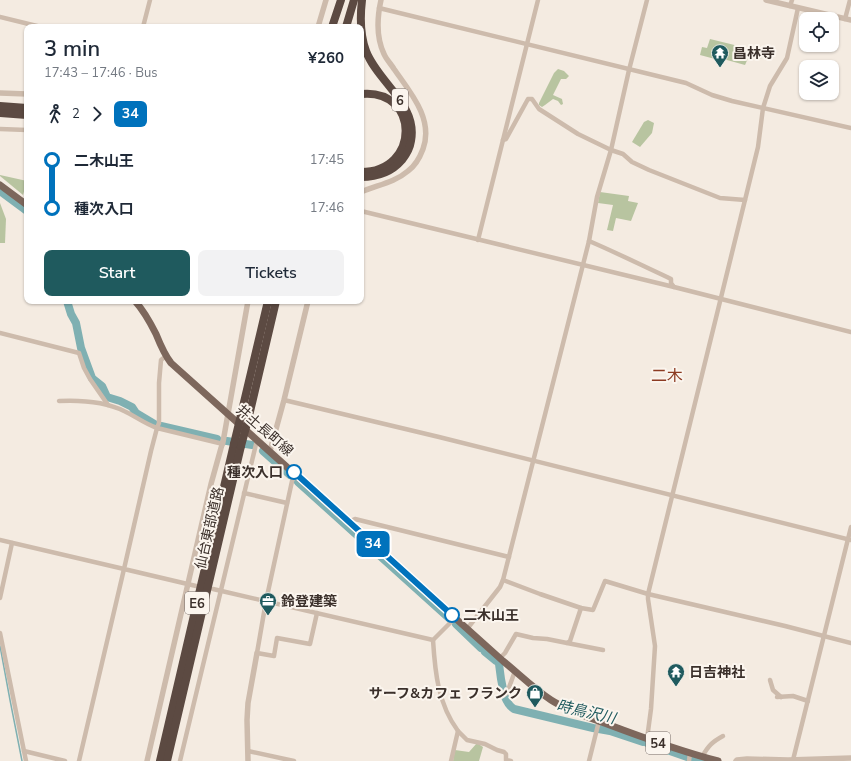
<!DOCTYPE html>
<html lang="en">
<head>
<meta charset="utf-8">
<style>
  :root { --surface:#fff; --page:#f2f2f3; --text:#1f2937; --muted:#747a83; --accent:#1f5a5e }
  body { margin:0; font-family:"Nunito Sans","Noto Sans JP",sans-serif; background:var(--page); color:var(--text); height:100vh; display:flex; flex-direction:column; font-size:15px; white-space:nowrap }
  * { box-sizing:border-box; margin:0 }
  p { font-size:13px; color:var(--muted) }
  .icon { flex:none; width:22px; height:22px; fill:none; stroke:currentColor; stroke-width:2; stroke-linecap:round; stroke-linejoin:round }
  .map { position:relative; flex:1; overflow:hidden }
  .details { position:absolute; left:24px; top:24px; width:340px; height:280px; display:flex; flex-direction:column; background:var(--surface); border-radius:8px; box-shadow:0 1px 3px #0004 }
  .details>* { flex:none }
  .badge { padding:0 8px; border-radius:6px; font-size:14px; line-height:26px }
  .controls { position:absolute; left:799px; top:12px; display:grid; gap:8px }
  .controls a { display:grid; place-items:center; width:40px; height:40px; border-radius:8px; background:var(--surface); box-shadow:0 1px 3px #0004; font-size:20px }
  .map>.badge { position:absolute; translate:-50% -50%; box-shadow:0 0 0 2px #fff }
  .legs { display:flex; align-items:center; gap:6px; height:44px; padding:0 20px; font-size:13px }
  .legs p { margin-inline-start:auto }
  .head { display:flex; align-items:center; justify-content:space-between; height:68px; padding:0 20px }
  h1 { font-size:22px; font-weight:600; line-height:30px }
  .cta { display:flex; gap:8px; margin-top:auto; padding:8px 20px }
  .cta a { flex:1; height:46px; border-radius:8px; background:var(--accent); color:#fff; font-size:16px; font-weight:600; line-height:46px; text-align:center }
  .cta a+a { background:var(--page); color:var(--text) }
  ul { padding:0 20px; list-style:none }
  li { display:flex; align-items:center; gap:14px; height:48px; font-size:15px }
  li i { display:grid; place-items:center; width:6px; height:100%; margin:0 5px; background:currentColor }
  li i::after { content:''; width:10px; height:10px; margin:-5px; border:3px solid; border-radius:50%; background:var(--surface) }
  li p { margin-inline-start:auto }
  li:first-child i { background:linear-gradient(#0000 50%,currentColor 0) }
  li:last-child i { background:linear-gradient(currentColor 50%,#0000 0) }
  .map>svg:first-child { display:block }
</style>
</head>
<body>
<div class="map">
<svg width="851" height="761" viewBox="0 0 851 761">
  <rect width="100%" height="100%" fill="#f4ebe1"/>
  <g fill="#b8c4a0">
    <polygon points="710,39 763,52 761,59 749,56 745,65 716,57 715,59 700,55 702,47 707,48"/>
    <polygon points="558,69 564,71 569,76 566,79 561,79 553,95 562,99 563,104 561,105 558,101 553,99 545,105 542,107 539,105 539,103 554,73"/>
    <polygon points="648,120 654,123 652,133 640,147 632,142 644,122"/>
    <polygon points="0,175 27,181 23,195 0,176"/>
    <polygon points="600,192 629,196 628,201 638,203 631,221 616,218 613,231 607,230 613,205 598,203"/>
    <polygon points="0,203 6,219 5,243 0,243"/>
    <polygon points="477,743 483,747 479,761 453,761 455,750 469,752"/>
  </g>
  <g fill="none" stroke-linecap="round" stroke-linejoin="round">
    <polyline stroke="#7fb0b2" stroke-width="1.5" points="0,646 10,700 22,761"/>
    <g stroke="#7fb0b2" stroke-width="8">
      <polyline points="0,191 27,211"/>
      <polyline points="67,301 71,314 76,323 81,348 92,378 102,386 107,397 120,401 132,407 136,413 156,425"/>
      <polyline points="161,426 217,439"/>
      <polyline points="227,441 252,445"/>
      <polyline points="263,451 290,475"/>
      <polyline points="298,482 450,619"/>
      <polyline points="456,624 481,648"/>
      <polyline points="485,652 496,661"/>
      <polyline points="499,664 501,679 504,694"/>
      <path d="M 505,697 C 507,702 509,706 514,709 L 593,728 L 610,731 L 643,742"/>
      <polyline points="647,743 687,757"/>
      <polyline points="691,758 701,761"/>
    </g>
    <g stroke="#cdbbac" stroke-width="4.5">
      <polyline points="790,6 792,0"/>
      <polyline points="379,8 686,83 712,95 732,101 851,128"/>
      <polyline points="0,17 41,27"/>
      <polyline points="845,19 850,0"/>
      <polyline points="143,27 150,0"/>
      <polyline points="0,129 27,130"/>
      <polyline points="503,140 506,139 528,99 532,99 539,109 578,134 611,150 623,154 632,162 649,170 720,198 745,200"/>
      <polyline points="361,211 674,287"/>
      <polyline points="478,240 538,0"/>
      <path d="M 589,241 C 615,252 641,265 667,277 L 671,279 L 671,283 L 674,287 L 851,332"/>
      <polyline points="0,333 79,353 84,368 90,379 108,405"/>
      <polyline points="284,400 439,437 851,540"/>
      <path d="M 59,401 C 81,400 104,401 124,411 C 135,416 145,424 157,428 L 159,423 L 159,383 L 161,360 L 166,356"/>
      <polyline points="294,472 266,601 257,653 274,656 277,638 310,644 317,613"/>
      <polyline points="244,493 287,503"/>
      <polyline points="349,522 355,519 509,557"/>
      <polyline points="0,540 124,569 79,761"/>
      <polyline points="503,580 540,594 581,608 593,610 605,581 648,594 785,626 851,643"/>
      <polyline points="196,586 124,569 151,451 157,428 223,444"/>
      <polyline points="213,589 433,640 455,618"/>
      <polyline points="0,598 12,543"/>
      <polyline points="467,629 500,587 503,580 589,241 597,197 611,150 629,70 647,0"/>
      <polyline points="0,633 26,761"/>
      <path d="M 433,640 C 435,672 438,704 458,731"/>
      <polyline points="567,643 603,650"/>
      <polyline points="500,658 505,653 516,634 533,638 547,639 567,643 570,641 581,608"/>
      <polyline points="770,680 773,690 781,697"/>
      <polyline points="502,696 507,693 515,671"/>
      <polyline points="777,697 793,696 808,701"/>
      <polyline points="647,739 651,709 655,646 648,599 648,594 745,200 758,147 763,108 770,86 787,58 798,8"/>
      <polyline points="24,751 65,761"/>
      <polyline points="248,751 294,761"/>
      <path d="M 702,757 C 708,746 712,742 723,736"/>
      <polyline points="793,760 851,527"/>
      <polyline points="180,761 257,440"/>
      <polyline points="451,761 458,731 467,740 485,744 497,750 504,752 506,754 506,760 511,761"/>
      <polyline points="589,761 599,721"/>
      <polyline points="689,761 690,753"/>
    </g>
    <g stroke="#cdbbac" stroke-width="5.5">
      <polyline points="766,0 851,20"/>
      <polyline points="318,27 326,0"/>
      <polyline points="0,93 27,94"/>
      <path d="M 361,192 C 377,185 394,183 408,171 C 415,166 420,157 423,149 C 434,119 410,92 394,69 C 391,64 386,59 384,54 C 376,37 377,18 381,0"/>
      <polyline points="270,451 284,400 308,301"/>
      <polyline points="147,761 211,484 221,448 223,442 248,301"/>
      <polyline points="248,761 247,720 248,703 257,653"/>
      <polyline points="736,761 737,760 747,759 788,760 851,758"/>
    </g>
    <g stroke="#7d675c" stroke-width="7">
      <polyline points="0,185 27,205"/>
      <path d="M 135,301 C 144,311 150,322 156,334 C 160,344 164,354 171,363 L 503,661 C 519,674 534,689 551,700 C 568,711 588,717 607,724 C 644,738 680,751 718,761"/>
    </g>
    <g stroke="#5c4a42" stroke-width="8">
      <polyline points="332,27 341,0"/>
      <polyline points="346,27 354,0"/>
      <path d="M 361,94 C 420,88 421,172 361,172"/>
      <polyline points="0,106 27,108"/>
      <polyline points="0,113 27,115"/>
      <path d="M 361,177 C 377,177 391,173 402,160 C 406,155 410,148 411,141 C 418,104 378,83 366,51 C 360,35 360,17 362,0"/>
      <polyline points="241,415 268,301"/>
      <polyline points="248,420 276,301"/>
      <polyline points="160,761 234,444"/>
      <polyline points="167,761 241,446"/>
    </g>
    <g stroke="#5c4a42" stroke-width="8">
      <polyline points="234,444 241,415"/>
      <polyline points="241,446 248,420"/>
    </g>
  </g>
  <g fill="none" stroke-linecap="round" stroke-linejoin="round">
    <g stroke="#fff" stroke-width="9">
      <polyline id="line-1" points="294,472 452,615"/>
    </g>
    <use href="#line-1" stroke="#0072bc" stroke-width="6"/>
  </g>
  <defs>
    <g id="temple-pin" transform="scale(0.9)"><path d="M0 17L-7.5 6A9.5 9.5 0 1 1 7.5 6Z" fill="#1f5a5e" stroke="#fbf5ee"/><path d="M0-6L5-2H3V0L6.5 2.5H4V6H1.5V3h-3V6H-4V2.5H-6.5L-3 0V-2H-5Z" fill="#fff"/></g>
    <g id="office-pin" transform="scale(0.9)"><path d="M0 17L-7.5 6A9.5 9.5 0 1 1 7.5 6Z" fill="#1f5a5e" stroke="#fbf5ee"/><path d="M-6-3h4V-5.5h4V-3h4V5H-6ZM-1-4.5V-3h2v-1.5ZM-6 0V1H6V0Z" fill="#fff"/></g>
    <g id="shop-pin" transform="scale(0.9)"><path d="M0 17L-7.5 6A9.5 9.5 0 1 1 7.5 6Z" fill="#1f5a5e" stroke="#fbf5ee"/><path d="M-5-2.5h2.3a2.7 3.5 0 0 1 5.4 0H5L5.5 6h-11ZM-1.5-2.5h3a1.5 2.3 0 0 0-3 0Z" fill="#fff"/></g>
  </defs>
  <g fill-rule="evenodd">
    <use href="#temple-pin" x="720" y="53"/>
    <use href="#office-pin" x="268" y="601"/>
    <use href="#temple-pin" x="676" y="672"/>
    <use href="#shop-pin" x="535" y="693"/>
  </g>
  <g fill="#fff" stroke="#0072bc" stroke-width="2">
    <circle cx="294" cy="472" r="7"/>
    <circle cx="452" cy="615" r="7"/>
  </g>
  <g text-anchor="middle" stroke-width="4" stroke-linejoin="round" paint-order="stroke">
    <g fill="#fbf5ee" stroke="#756b66" stroke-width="1">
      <rect x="392" y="89" width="16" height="22" rx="3"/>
      <rect x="185" y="592" width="24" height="22" rx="3"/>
      <rect x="646" y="732" width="24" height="22" rx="3"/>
    </g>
    <g font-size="13" font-weight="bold" fill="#3b302b">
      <text x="400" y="105">6</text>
      <text x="197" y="608">E6</text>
      <text x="658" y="748">54</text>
    </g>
    <g font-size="14" font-weight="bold" fill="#3b302b" stroke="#fbf5ee" text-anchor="start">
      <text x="733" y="58">昌林寺</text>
      <text x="281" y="606">鈴登建築</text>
      <text x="689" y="677">日吉神社</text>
      <text x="522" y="698" text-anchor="end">サーフ&amp;カフェ フランク</text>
    </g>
    <g font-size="14" fill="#3b302b" stroke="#fbf5ee">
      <text transform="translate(265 430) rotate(41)" y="5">井土長町線</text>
      <text transform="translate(209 528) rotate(-77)" y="5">仙台東部道路</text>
    </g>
    <g font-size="14" font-weight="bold" fill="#3b302b" stroke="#fbf5ee" text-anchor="end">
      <text x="283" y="477">種次入口</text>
      <text x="463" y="620" text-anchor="start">二木山王</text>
    </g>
    <g font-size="15" font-style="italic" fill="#1f5a5e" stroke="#fbf5ee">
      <text transform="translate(586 712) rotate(13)" y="5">時鳥沢川</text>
    </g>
    <g font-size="16" fill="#8c3b22" stroke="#fbf5ee">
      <text x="667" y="381">二木</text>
    </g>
  </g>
</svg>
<div class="controls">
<a><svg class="icon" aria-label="locate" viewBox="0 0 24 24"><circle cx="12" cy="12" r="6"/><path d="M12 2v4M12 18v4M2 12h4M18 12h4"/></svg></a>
<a><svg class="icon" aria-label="layers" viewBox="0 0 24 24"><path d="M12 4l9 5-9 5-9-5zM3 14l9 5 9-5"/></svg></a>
</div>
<b class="badge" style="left:373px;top:544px;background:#0072bc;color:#fff">34</b>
<section class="details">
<div class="head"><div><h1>3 min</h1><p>17:43 – 17:46 · Bus</p></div><b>¥260</b></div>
<div class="legs"><svg class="icon" aria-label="walk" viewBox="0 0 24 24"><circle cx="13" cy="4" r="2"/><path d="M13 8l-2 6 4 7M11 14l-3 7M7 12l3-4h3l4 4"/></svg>2<svg class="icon" aria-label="forward" viewBox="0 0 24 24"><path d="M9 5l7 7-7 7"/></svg><b class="badge" style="background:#0072bc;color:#fff">34</b></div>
<ul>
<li><i style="color:#0072bc"></i><b>二木山王</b><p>17:45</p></li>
<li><i style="color:#0072bc"></i><b>種次入口</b><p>17:46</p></li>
</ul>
<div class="cta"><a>Start</a><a>Tickets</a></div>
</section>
</div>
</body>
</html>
